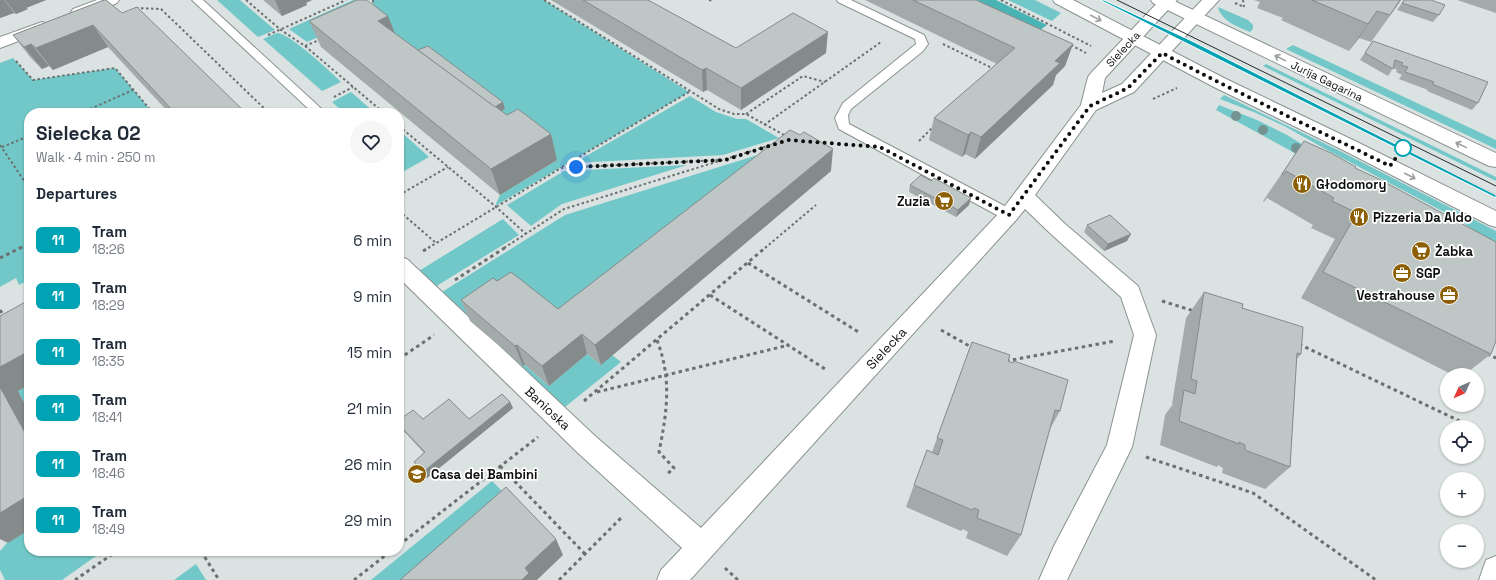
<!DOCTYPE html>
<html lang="en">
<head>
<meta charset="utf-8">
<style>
  :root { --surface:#fff; --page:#f6f6f7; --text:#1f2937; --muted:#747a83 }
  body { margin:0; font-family:"Space Grotesk",sans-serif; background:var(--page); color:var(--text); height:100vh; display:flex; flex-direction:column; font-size:15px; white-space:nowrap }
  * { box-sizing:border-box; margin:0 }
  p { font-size:13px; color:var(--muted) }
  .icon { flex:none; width:22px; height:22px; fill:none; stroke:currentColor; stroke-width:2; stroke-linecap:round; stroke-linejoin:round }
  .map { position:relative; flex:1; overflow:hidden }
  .details { position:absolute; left:24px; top:108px; width:380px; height:448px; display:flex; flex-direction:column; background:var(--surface); border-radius:16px; box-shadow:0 1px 3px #0004 }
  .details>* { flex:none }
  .badge { padding:0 8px; border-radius:6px; font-size:14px; line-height:26px }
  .needle { width:26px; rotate:225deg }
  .fabs { position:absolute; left:1440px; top:368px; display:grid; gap:8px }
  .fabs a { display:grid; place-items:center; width:44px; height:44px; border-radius:50%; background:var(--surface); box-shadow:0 1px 3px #0004; font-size:20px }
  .you { position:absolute; width:20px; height:20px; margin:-10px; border:3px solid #fff; border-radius:50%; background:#1a73e8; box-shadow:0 0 0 6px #1a73e833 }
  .map>.badge { position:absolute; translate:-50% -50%; box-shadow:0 0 0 2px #fff }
  h2 { padding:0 12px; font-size:15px; line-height:36px }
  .round { display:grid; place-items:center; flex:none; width:42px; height:42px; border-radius:21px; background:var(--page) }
  .summary { display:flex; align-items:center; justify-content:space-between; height:68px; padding:0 12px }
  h1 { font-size:19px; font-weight:700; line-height:30px }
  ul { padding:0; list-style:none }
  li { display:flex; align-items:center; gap:12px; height:56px; padding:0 12px }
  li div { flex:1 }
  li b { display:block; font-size:15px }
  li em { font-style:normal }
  li .badge { min-width:44px; font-weight:700; text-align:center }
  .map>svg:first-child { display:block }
</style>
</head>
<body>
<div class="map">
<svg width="1496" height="580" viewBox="0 0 1496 580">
  <rect width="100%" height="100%" fill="#dae2e2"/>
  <g fill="#72c8c8">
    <polygon points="217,0 240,0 275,30 258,37"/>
    <polygon points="353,0 367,0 365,17 307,42 289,29"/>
    <polygon points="373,0 544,0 689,92 495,206 500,195 557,160 486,120 505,109 410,63 372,17"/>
    <polygon points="1008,0 1035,0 1061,13 1052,21"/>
    <path d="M 1218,7 L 1248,20 L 1253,25 L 1253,29 L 1250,32 C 1238,27 1221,21 1218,7 Z"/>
    <path d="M 277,33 C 288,32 331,72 341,82 L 322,91 L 263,39 Z"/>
    <polygon points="1293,45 1496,140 1496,149 1286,49"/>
    <polygon points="13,58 33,80 115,68 153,113 29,113 29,280 19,285 16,278 0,287 0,63"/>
    <polygon points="1266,64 1496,177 1496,181 1263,66"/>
    <polygon points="351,92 375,113 344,113 332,102"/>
    <polygon points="1224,95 1342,152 1496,231 1496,247 1461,221 1329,151 1286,127 1256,113 1220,99"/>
    <polygon points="690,96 716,112 737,119 746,119 779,138 723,155 574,163"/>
    <polygon points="1219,105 1257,120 1287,135 1496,263 1216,110"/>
    <polygon points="399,130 429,157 399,174"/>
    <polygon points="780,148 523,366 525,365 549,386 587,354 601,365 612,355 621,362 560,411 442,292 565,215"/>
    <polygon points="687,165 562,204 531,226 507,205 564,171"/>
    <polygon points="503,219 519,235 435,287 414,274"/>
    <polygon points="29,385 29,412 18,391"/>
    <polygon points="492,481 515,504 431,580 371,580"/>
    <polygon points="29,530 29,551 103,551 62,580 5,580 0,570 0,551 7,543"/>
    <polygon points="196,564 206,580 174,580"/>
  </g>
  <polygon fill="#4ab4b5" points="973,0 996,0 1047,25 1040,30"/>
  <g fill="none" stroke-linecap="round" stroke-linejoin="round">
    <g stroke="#8b9292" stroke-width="2">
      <g id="lane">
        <polygon points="192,0 203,0 326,113 313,113"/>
        <polygon points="837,0 851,0 924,35 928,44 923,51 851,109 848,115 849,124 1014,211 1016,215 1014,219 1009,220 1004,219 839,129 835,118 843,103 916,44 915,39 838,2"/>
      </g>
    </g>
    <g stroke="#8b9292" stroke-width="2">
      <g id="street">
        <path d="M 97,0 L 119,0 L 117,3 C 104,8 87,19 73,15 L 71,12 L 73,9 Z"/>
        <polygon points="1160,0 1177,0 1105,78 1102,93 1122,84 1202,0 1219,0 1134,92 1096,110 1035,195 1065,224 1138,286 1156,335 1132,447 1067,580 1039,580 1054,546 1107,445 1134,335 1121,297 1051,234 1025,209 1016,220 690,580 657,580 661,570 682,548 577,452 399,278 399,257 407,259 595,436 701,528 1002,210 1081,105 1088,77 1091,73"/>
        <polygon points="42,22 48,24 50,27 48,30 0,48 0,37"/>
        <polygon points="1496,556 1496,580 1479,580 1486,560"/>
      </g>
    </g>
    <g stroke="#8b9292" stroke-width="2">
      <g id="secondary">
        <polygon points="1053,0 1073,0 1226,79 1357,142 1496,211 1496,227 1489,225 1343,150 1214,87 1055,3"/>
        <polygon points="1151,0 1172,0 1496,153 1496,167 1489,166 1153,3"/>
      </g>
    </g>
    <g stroke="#6c7070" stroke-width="2" stroke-dasharray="2.5 2.5" stroke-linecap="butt">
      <polyline points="246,0 281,30 305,46 384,113"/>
      <polyline points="373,0 373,7"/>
      <polyline points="544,0 719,109 734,114 746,114 786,136"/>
      <polyline points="709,0 713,1"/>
      <polyline points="1001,0 1091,46"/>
      <polyline points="1243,0 1244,7"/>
      <polyline points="1235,3 1244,7"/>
      <polyline points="136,8 161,9 269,113"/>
      <polyline points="268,35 346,0"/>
      <polyline points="943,44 994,69"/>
      <polyline points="1071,45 1086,53"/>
      <polyline points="305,46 319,40"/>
      <polyline points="16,61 33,80 115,68 153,113"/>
      <polyline points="334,97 353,87"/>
      <polyline points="1153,99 1177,88"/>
      <polyline points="81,113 133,90"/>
      <polyline points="746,114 803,76 825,82"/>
      <polyline points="764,125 881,42"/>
      <polyline points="399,126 495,206 526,234"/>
      <polyline points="919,141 934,126"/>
      <polyline points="0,145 29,188"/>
      <polyline points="2,147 29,136"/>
      <polyline points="562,167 689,92"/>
      <polyline points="399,195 448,167"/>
      <polyline points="399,211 436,243"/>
      <polyline points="20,248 29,243"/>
      <polyline points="428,248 561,168 719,160"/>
      <polyline points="504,248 564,209 771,145"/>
      <polyline points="765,248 816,205"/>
    </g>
    <g stroke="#6c7070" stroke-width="3" stroke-dasharray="3.5 3.5" stroke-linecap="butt">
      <polyline points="423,251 430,247"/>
      <polyline points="0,258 22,247"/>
      <polyline points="748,263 860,333"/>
      <polyline points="455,280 506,247"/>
      <polyline points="710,295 825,369"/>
      <polyline points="1162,301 1194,311"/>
      <polyline points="0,310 4,316"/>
      <polyline points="941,330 973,348"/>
      <path d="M 657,340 C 672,379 667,412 659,452 L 674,468 L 666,475"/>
      <polyline points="1299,344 1472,427"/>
      <polyline points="1487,354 1496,358"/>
      <polyline points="399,359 434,335"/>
      <polyline points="1006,361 1115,341"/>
      <polyline points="597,392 789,345"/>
      <polyline points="584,401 766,247"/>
      <polyline points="1146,457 1253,493 1376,580"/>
      <polyline points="500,466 585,554"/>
      <polyline points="399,545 538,437"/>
      <polyline points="201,551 219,580"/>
      <polyline points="725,568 738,580"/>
      <polyline points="75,580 117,551"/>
      <polyline points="354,580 391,551"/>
      <polyline points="559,580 622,517"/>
    </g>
    <use href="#lane" fill="#fff" fill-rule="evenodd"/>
    <use href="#street" fill="#fff" fill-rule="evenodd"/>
    <use href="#secondary" fill="#fff" fill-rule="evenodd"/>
    <g stroke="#262929" stroke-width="1">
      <polyline points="1102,0 1192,43 1496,195"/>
      <polyline points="1117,0 1496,186"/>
    </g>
  </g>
  <g fill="#759292">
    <circle cx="1236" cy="116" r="5"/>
    <circle cx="1263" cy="130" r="5"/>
    <circle cx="1296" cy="148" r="5"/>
  </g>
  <g fill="#a3aaaa">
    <polygon points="0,0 46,0 26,8 28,9 16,14 14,13 0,18"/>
    <polygon points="104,0 246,113 169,113 108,47 53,70 49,66 42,69 30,57 13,35"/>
    <polygon points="263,0 312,0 306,3 307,5 282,16"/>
    <polygon points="551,0 648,0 736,48 826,53 741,110 707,90 703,92"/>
    <polygon points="865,0 976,0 1073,44 1065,66 1056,75 1053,85 975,159 965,154 962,157 929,140 934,118 997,64"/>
    <polygon points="1254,0 1401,0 1371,42 1359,38 1349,51 1281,20 1283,18 1257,8 1260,2"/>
    <polygon points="1404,0 1439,15 1433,22 1397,10"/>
    <polygon points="1457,0 1496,0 1496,13"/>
    <polygon points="309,21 395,33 418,50 503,102 505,109 501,111 557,160 500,195 321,47"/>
    <polygon points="1373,41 1478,103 1472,110 1427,91 1428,90 1399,79 1402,75 1396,72 1397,70 1393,68 1388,76 1360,60"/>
    <polygon points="1304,141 1355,168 1491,354 1464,375 1453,375 1301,298 1335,239 1311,228 1313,225 1267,198 1264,202 1263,201"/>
    <polygon points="831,171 601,365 587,354 549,386 525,365 523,366 470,321 461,300 497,281 558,309"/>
    <polygon points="910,185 969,205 956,217 909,192"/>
    <polygon points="1087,225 1127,241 1104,251 1084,232"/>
    <polygon points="1204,292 1242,308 1301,354 1296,360 1290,467 1265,489 1222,473 1223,468 1218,465 1217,467 1160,445 1165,415 1173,404 1172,404 1186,318"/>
    <polygon points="972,342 1008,361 1060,411 1050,429 1021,535 1007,556 966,538 968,532 963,529 961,531 906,507 914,485 932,452"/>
    <polygon points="510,402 513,408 427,478 418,468 414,462 424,453 401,428 399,425 423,419 469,419"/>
  </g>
  <g fill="#858b8b">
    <polygon points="0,0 4,0 14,13 0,18"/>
    <polygon points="5,0 46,0 26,8 28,9 16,14"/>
    <polygon points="275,0 312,0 306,3 307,5 282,16"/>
    <polygon points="1400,0 1401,0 1371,42 1390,15"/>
    <polygon points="1377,11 1359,38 1349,51 1368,24"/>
    <polygon points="388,16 398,41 378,21"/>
    <polygon points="93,25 108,47 53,70 36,48"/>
    <polygon points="828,32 826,53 741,110 741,88"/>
    <polygon points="31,44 49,66 42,69 24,47"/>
    <polygon points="1073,44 1065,66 1056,75 1053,85 975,159 981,137 1055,61"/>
    <polygon points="706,68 707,90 703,92 702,70"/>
    <polygon points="503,102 505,109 486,120 484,113"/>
    <polygon points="971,132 965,154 962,157 968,135"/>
    <polygon points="551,134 557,160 500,195 491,169"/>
    <polygon points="833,149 831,171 601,365 595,345"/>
    <polygon points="971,198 969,205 956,217 958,210"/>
    <polygon points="1131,234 1127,241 1104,251 1108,244"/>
    <polygon points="582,334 587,354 549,386 542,366"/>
    <polygon points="517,345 525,365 523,366 515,346"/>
    <polygon points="29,351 29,385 18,391 29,412 29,440 0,387 0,367"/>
    <polygon points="510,402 513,408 427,478 423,472"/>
    <polygon points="29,495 29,530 8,543 0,539 0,513"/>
    <polygon points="556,539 563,555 537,580 522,580 525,568"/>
  </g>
  <g fill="#bec6c6" stroke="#858b8b">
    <polygon points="104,0 106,0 122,13 137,7 246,113 175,113 93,25 36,48 31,44 24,47 13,35"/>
    <polygon points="357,0 367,0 388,16 378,21 507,115 518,109 551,134 491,169 309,21"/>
    <polygon points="583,0 648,0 736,48 793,13 828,32 741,88 706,68 702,70"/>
    <polygon points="913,0 976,0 1073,44 1055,61 1060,63 981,137 971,132 968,135 934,118 1015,48"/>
    <polygon points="1312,0 1400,0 1390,15 1377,11 1368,24"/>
    <polygon points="1404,0 1431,0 1445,5 1439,15 1402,3"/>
    <polygon points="1373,41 1488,82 1478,103 1432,84 1434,82 1405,72 1408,67 1401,65 1403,63 1395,60 1393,69 1365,53"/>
    <polygon points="428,46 503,102 495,107 418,50"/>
    <polygon points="790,130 800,135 804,132 833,149 595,345 582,334 542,366 517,345 515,346 461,300 493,278 497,281 511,272 558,309"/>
    <polygon points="1304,141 1331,153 1356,167 1355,168 1379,179 1496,242 1496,341 1491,354 1323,272 1357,213 1332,201 1334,198 1286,171 1283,175 1282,174"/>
    <polygon points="921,175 931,181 934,178 971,198 958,210 910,185"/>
    <polygon points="1110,215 1131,234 1108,244 1087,225"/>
    <polygon points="1204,292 1243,304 1242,308 1303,327 1301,354 1297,353 1290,467 1245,450 1245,445 1239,442 1239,444 1179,421 1184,390 1195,394 1197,381 1191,379"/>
    <polygon points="29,300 29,351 0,367 0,316"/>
    <polygon points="972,342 1010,355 1008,361 1013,363 1014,361 1068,380 1060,411 1055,410 1021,535 977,518 979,510 974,508 972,510 914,485 927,450 938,455 943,440 937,438"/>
    <polygon points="0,387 29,440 29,495 0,513"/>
    <polygon points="502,394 510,402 423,472 414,462 425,452 399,425 399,420 413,410 423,419 449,399 469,419"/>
    <polygon points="506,487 556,539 525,568 529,573 522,580 400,580"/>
  </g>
  <defs><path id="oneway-shaft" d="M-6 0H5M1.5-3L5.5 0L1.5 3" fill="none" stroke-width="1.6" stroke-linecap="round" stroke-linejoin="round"/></defs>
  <g stroke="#9e9f9f">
    <use href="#oneway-shaft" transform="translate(1096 18) rotate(28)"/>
    <use href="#oneway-shaft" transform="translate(1280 58) rotate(-154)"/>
    <use href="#oneway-shaft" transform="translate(1461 145) rotate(-154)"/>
    <use href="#oneway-shaft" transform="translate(1410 176) rotate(27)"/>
  </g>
  <polygon fill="#00a3b4" stroke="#fff" points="1100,0 1104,0 1194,42 1496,195 1496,198"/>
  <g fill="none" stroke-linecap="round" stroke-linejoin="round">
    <polyline stroke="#0d0f0f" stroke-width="4" stroke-dasharray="0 7.2" points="576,167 725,160 788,140 880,147 1009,215 1090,106 1128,88 1162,53 1220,83 1390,166 1403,148"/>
  </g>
  <defs>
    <g id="restaurant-disc" transform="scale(1)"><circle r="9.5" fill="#8c5f05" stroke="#fff"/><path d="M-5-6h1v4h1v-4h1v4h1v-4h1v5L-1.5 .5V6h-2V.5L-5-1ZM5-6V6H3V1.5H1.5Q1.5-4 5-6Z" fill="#fff"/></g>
    <g id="supermarket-disc" transform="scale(1)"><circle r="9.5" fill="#8c5f05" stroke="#fff"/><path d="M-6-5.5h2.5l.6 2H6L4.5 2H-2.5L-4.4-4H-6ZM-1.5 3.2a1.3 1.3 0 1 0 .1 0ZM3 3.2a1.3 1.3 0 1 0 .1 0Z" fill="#fff"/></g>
    <g id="office-disc" transform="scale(1)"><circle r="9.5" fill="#8c5f05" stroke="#fff"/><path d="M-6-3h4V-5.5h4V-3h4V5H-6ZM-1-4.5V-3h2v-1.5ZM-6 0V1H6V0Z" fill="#fff"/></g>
    <g id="school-disc" transform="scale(1)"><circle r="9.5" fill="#8c5f05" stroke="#fff"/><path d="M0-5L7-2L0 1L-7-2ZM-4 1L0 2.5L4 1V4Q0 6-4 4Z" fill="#fff"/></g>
  </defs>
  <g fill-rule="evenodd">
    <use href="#restaurant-disc" x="1302" y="184"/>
    <use href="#supermarket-disc" x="944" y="201"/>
    <use href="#restaurant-disc" x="1359" y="217"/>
    <use href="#supermarket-disc" x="1421" y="251"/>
    <use href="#office-disc" x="1402" y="273"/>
    <use href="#office-disc" x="1449" y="295"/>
    <use href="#school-disc" x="417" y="474"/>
  </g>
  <circle fill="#fff" stroke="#00a3b4" stroke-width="2" cx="1403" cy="148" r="8"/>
  <g text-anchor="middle" stroke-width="3.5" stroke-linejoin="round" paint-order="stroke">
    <g font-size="11" fill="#0d0f0f" stroke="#fff">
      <text transform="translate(1123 49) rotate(-47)" y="4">Sielecka</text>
      <text transform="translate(1327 81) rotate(26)" y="4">Jurija Gagarina</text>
    </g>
    <g font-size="13" font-weight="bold" fill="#0d0f0f" stroke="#fff" text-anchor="start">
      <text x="1316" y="189">Głodomory</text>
      <text x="930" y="206" text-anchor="end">Zuzia</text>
      <text x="1373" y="222">Pizzeria Da Aldo</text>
      <text x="1435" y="256">Żabka</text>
      <text x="1416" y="278">SGP</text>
      <text x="1435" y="300" text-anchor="end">Vestrahouse</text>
      <text x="431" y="479">Casa dei Bambini</text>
    </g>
    <g font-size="13" fill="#0d0f0f" stroke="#fff">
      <text transform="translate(886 348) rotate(-47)" y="5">Sielecka</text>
      <text transform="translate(548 408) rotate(43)" y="5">Banioska</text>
    </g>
  </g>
</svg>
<div class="fabs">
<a><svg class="needle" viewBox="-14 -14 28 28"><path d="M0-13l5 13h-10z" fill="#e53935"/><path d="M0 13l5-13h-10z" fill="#747a83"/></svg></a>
<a><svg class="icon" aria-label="locate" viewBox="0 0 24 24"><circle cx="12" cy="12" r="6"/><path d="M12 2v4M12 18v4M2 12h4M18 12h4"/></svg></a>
<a>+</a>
<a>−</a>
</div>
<div class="you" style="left:576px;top:167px"></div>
<section class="details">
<div class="summary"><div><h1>Sielecka 02</h1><p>Walk · 4 min · 250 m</p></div><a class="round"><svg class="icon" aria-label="heart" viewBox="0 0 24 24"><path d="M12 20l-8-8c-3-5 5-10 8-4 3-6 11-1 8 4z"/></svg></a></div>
<h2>Departures</h2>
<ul>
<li><span class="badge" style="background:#00a3b4;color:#fff">11</span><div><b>Tram</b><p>18:26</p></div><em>6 min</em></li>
<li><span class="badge" style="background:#00a3b4;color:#fff">11</span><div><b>Tram</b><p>18:29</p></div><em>9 min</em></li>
<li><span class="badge" style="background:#00a3b4;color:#fff">11</span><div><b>Tram</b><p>18:35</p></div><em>15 min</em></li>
<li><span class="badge" style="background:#00a3b4;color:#fff">11</span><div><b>Tram</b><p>18:41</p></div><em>21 min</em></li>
<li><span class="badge" style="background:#00a3b4;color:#fff">11</span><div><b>Tram</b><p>18:46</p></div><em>26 min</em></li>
<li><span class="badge" style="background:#00a3b4;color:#fff">11</span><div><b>Tram</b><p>18:49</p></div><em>29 min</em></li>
</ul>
</section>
</div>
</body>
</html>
